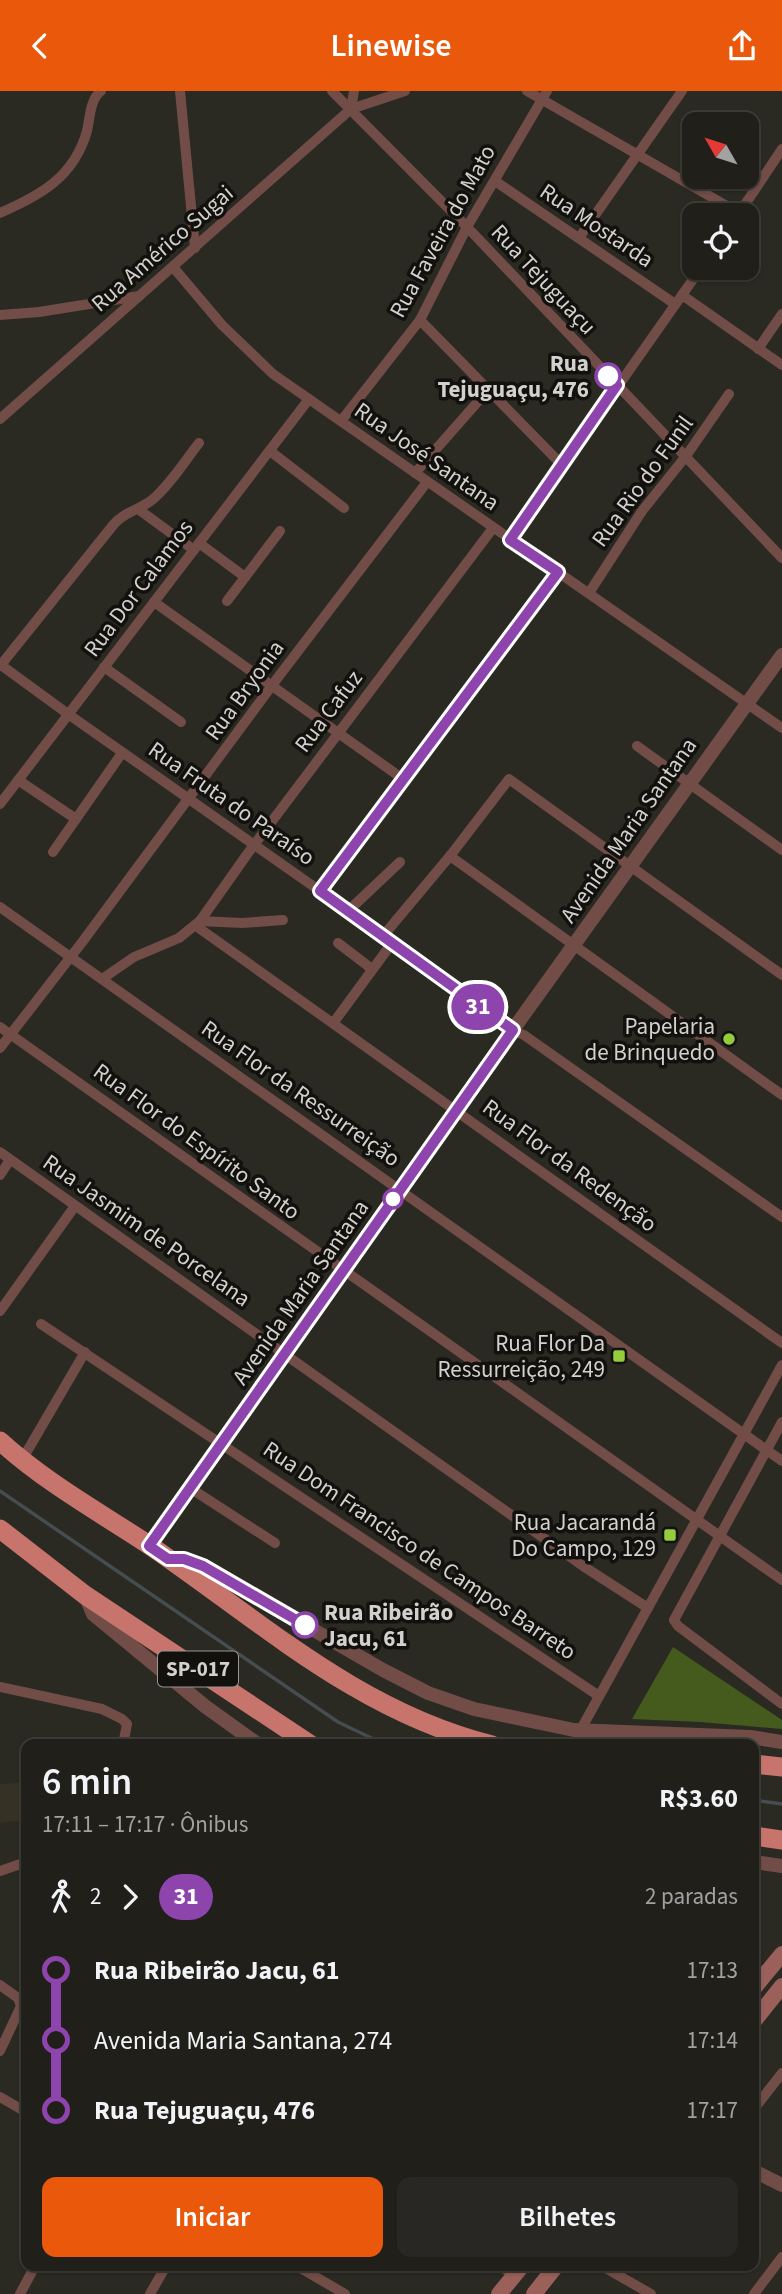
<!DOCTYPE html>
<html lang="pt">
<head>
<meta charset="utf-8">
<style>
  :root { --surface:#201f1a; --page:#282723; --text:#f1f3f6; --muted:#a2a2a2; --line:#3d3d39; --accent:#ea580c }
  body { margin:0; font-family:"Source Sans 3",sans-serif; background:var(--page); color:var(--text); height:100vh; display:flex; flex-direction:column; font-size:26px; white-space:nowrap }
  * { box-sizing:border-box; margin:0 }
  p { font-size:23px; color:var(--muted) }
  .icon { flex:none; width:38px; height:38px; fill:none; stroke:currentColor; stroke-width:2; stroke-linecap:round; stroke-linejoin:round }
  .map { position:relative; flex:1; overflow:hidden }
  .details { position:absolute; left:21px; top:1648px; width:738px; height:532px; display:flex; flex-direction:column; background:var(--surface); border-radius:14px; box-shadow:0 2px 5px #0004,0 0 0 2px var(--line) }
  .details>* { flex:none }
  .badge { padding:0 14px; border-radius:23px; font-size:24px; line-height:46px }
  .needle { width:46px; rotate:309deg }
  .controls { position:absolute; left:682px; top:21px; display:grid; gap:14px }
  .controls a { display:grid; place-items:center; width:77px; height:77px; border-radius:14px; background:var(--surface); box-shadow:0 2px 5px #0004,0 0 0 2px var(--line); font-size:35px }
  .map>.badge { position:absolute; translate:-50% -50%; box-shadow:0 0 0 4px #fff }
  .legs { display:flex; align-items:center; gap:10px; height:77px; padding:0 21px; font-size:23px }
  .legs p { margin-inline-start:auto }
  .overview { display:flex; align-items:center; justify-content:space-between; height:119px; padding:0 21px }
  h1 { font-size:38px; font-weight:600; line-height:52px }
  .cta { display:flex; gap:14px; margin-top:auto; padding:14px 21px }
  .cta a { flex:1; height:80px; border-radius:14px; background:var(--accent); color:#fff; font-size:28px; font-weight:600; line-height:80px; text-align:center }
  .cta a+a { background:var(--page); color:var(--text) }
  ul { padding:0 21px; list-style:none }
  li { display:flex; align-items:center; gap:24px; height:70px; font-size:26px }
  li i { display:grid; place-items:center; width:10px; height:100%; margin:0 9px; background:currentColor }
  li i::after { content:''; width:18px; height:18px; margin:-9px; border:5px solid; border-radius:50%; background:var(--surface) }
  li p { margin-inline-start:auto }
  li:first-child i { background:linear-gradient(#0000 50%,currentColor 0) }
  li:last-child i { background:linear-gradient(currentColor 50%,#0000 0) }
  header { display:flex; justify-content:space-between; align-items:center; height:91px; padding:0 21px; background:var(--accent); color:#fff; font-size:32px; font-weight:600 }
  .map>svg:first-child { display:block }
</style>
</head>
<body>
<header><svg class="icon" aria-label="back" viewBox="0 0 24 24"><path d="M15 5l-7 7 7 7"/></svg>Linewise<svg class="icon" aria-label="share" viewBox="0 0 24 24"><path d="M12 15V3M7 8l5-5 5 5M5 13v7h14v-7"/></svg></header>
<div class="map">
<svg width="782" height="2203" viewBox="0 0 782 2203">
  <rect width="100%" height="100%" fill="#2a2922"/>
  <polygon fill="#353225" points="26,1691 26,1729 0,1732 0,1693"/>
  <polygon fill="#445b1d" points="673,1556 782,1629 782,1638 700,1631 632,1628"/>
  <g fill="none" stroke-linecap="round" stroke-linejoin="round">
    <g stroke="#454d51" stroke-width="3.5">
      <polyline points="0,1400 338,1631 386,1654"/>
      <polyline points="754,1709 782,1713"/>
    </g>
    <g stroke="#724d48" stroke-width="10">
      <polyline points="180,0 195,157"/>
      <polyline points="332,0 467,136 782,467"/>
      <polyline points="527,0 739,122"/>
      <polyline points="351,18 354,0"/>
      <polyline points="495,90 675,213"/>
      <path d="M 0,122 C 41,104 74,86 87,40 C 90,27 90,8 101,0"/>
      <polyline points="738,124 782,58"/>
      <polyline points="579,147 682,0"/>
      <polyline points="173,176 222,234 273,283 782,637"/>
      <polyline points="682,204 782,274"/>
      <polyline points="0,224 39,221 139,205"/>
      <polyline points="420,229 562,374"/>
      <polyline points="758,258 782,223"/>
      <polyline points="0,328 351,18 405,0"/>
      <polyline points="341,330 420,229 467,136 547,0"/>
      <polyline points="270,360 344,417"/>
      <polyline points="415,382 489,298"/>
      <polyline points="138,418 194,459"/>
      <polyline points="510,449 701,177"/>
      <polyline points="199,452 245,486"/>
      <polyline points="589,502 642,420 686,365 729,303"/>
      <polyline points="227,510 280,440"/>
      <polyline points="154,511 403,688"/>
      <polyline points="1,574 68,623 320,800 507,937 524,944 782,1126"/>
      <path d="M 0,575 L 114,433 C 124,421 139,419 152,409 C 170,394 184,371 199,352"/>
      <polyline points="104,576 181,631"/>
      <polyline points="637,655 782,759"/>
      <polyline points="18,689 76,728"/>
      <polyline points="0,713 309,308"/>
      <polyline points="53,761 122,662"/>
      <polyline points="450,765 782,1004"/>
      <polyline points="320,800 558,481"/>
      <polyline points="0,816 782,1370"/>
      <polyline points="348,820 400,771"/>
      <polyline points="200,830 248,762 493,437"/>
      <polyline points="196,835 782,1252"/>
      <polyline points="383,845 450,765 509,688 782,884"/>
      <polyline points="338,852 372,878"/>
      <polyline points="102,888 134,866 179,847 200,830 242,832 283,829"/>
      <polyline points="334,931 392,852"/>
      <polyline points="0,936 782,1489"/>
      <polyline points="0,957 83,850 279,585 427,391"/>
      <polyline points="0,1061 583,1475 648,1517"/>
      <polyline points="0,1084 10,1069"/>
      <polyline points="0,1220 75,1115"/>
      <polyline points="41,1233 599,1605"/>
      <polyline points="782,1331 674,1529 678,1535 782,1613"/>
      <polyline points="22,1369 85,1261"/>
      <polyline points="190,1397 275,1452"/>
      <polyline points="0,1596 102,1618 122,1628 127,1633 123,1654"/>
      <polyline points="580,1640 782,1274"/>
      <polyline points="0,1780 26,1771"/>
      <polyline points="0,1894 18,1907 21,1915 0,1960"/>
      <polyline points="0,2006 26,2021"/>
      <polyline points="754,2018 782,1982"/>
      <polyline points="297,2175 345,2203"/>
      <polyline points="499,2175 515,2184"/>
      <polyline points="602,2175 651,2203"/>
      <polyline points="20,2203 35,2175"/>
      <polyline points="150,2203 166,2175"/>
      <polyline points="754,2203 782,2166"/>
    </g>
    <g stroke="#724d48" stroke-width="14">
      <polyline points="149,1455 484,979 782,564"/>
      <polyline points="172,1468 184,1468 203,1475 383,1579 428,1602 474,1618 574,1639 750,1646 782,1651"/>
      <polyline points="85,1504 93,1523 206,1616 259,1654"/>
      <polyline points="754,1771 782,1775"/>
      <polyline points="754,2080 782,2094"/>
    </g>
    <g stroke="#9a6059" stroke-width="16">
      <polyline points="754,1897 782,1863"/>
      <polyline points="754,1930 782,1895"/>
      <polyline points="499,2203 522,2175"/>
      <polyline points="534,2203 556,2175"/>
    </g>
    <g stroke="#c7746c" stroke-width="19">
      <path d="M 0,1350 C 45,1391 99,1421 149,1454 C 261,1530 357,1620 492,1654"/>
      <polyline points="0,1438 85,1504 311,1654"/>
      <polyline points="754,1673 782,1676"/>
      <polyline points="754,1745 782,1749"/>
    </g>
  </g>
  <g fill="none" stroke-linecap="round" stroke-linejoin="round">
    <g stroke="#fff" stroke-width="16">
      <polyline id="line-1" points="305,1534 203,1475 184,1468 168,1468 149,1455 513,939 320,800 558,481 510,449 617,294 608,285"/>
    </g>
    <use href="#line-1" stroke="#8e44ad" stroke-width="10"/>
  </g>
  <g fill="#fff" stroke="#8e44ad" stroke-width="3.5">
    <circle cx="608" cy="285" r="12"/>
    <circle cx="393" cy="1108" r="9"/>
    <circle cx="305" cy="1534" r="12"/>
  </g>
  <g fill="#94cc3c" stroke="#12110e" stroke-width="2.5">
    <circle cx="729" cy="948" r="7"/>
    <rect x="612" y="1258" width="14" height="14" rx="3.5"/>
    <rect x="663" y="1437" width="14" height="14" rx="3.5"/>
  </g>
  <g text-anchor="middle" stroke-width="7" stroke-linejoin="round" paint-order="stroke">
    <rect fill="#12110e" stroke="#989794" stroke-width="2" x="158" y="1560.5" width="80" height="35" rx="5"/>
    <g font-size="21" font-weight="bold" fill="#d2d1cd">
      <text x="198" y="1585">SP-017</text>
    </g>
    <g font-size="23" fill="#d2d1cd" stroke="#12110e">
      <text transform="translate(597 134) rotate(34)" y="8">Rua Mostarda</text>
      <text transform="translate(442 140) rotate(-61)" y="8">Rua Faveira do Mato</text>
      <text transform="translate(162 157) rotate(-41)" y="8">Rua Américo Sugai</text>
      <text transform="translate(544 188) rotate(47)" y="8">Rua Tejuguaçu</text>
      <text transform="translate(427 365) rotate(35)" y="8">Rua José Santana</text>
      <text transform="translate(642 390) rotate(-54)" y="8">Rua Rio do Funil</text>
      <text transform="translate(138 497) rotate(-53)" y="8">Rua Dor Calamos</text>
      <text transform="translate(244 599) rotate(-54)" y="8">Rua Bryonia</text>
      <text transform="translate(328 620) rotate(-53)" y="8">Rua Cafuz</text>
      <text transform="translate(232 712) rotate(35)" y="8">Rua Fruta do Paraíso</text>
      <text transform="translate(628 739) rotate(-55)" y="8">Avenida Maria Santana</text>
      <text transform="translate(301 1002) rotate(35)" y="8">Rua Flor da Ressurreição</text>
      <text transform="translate(197 1050) rotate(36)" y="8">Rua Flor do Espírito Santo</text>
      <text transform="translate(570 1074) rotate(36)" y="8">Rua Flor da Redenção</text>
      <text transform="translate(147 1139) rotate(35)" y="8">Rua Jasmim de Porcelana</text>
      <text transform="translate(300 1201) rotate(-55)" y="8">Avenida Maria Santana</text>
      <text transform="translate(420 1459) rotate(34)" y="8">Rua Dom Francisco de Campos Barreto</text>
    </g>
    <g font-size="23" font-weight="bold" fill="#d2d1cd" stroke="#12110e" text-anchor="end">
      <text x="589" y="280">Rua<tspan x="589" dy="26">Tejuguaçu, 476</tspan></text>
      <text x="324" y="1529" text-anchor="start">Rua Ribeirão<tspan x="324" dy="26">Jacu, 61</tspan></text>
    </g>
    <g font-size="23" fill="#d2d1cd" stroke="#12110e" text-anchor="end">
      <text x="715" y="943">Papelaria<tspan x="715" dy="26">de Brinquedo</tspan></text>
      <text x="605" y="1260">Rua Flor Da<tspan x="605" dy="26">Ressurreição, 249</tspan></text>
      <text x="656" y="1439">Rua Jacarandá<tspan x="656" dy="26">Do Campo, 129</tspan></text>
    </g>
  </g>
</svg>
<div class="controls">
<a><svg class="needle" viewBox="-14 -14 28 28"><path d="M0-13l5 13h-10z" fill="#e53935"/><path d="M0 13l5-13h-10z" fill="#a2a2a2"/></svg></a>
<a><svg class="icon" aria-label="locate" viewBox="0 0 24 24"><circle cx="12" cy="12" r="6"/><path d="M12 2v4M12 18v4M2 12h4M18 12h4"/></svg></a>
</div>
<b class="badge" style="left:478px;top:916px;background:#8e44ad;color:#fff">31</b>
<section class="details">
<div class="overview"><div><h1>6 min</h1><p>17:11 – 17:17 · Ônibus</p></div><b>R$3.60</b></div>
<div class="legs"><svg class="icon" aria-label="walk" viewBox="0 0 24 24"><circle cx="13" cy="4" r="2"/><path d="M13 8l-2 6 4 7M11 14l-3 7M7 12l3-4h3l4 4"/></svg>2<svg class="icon" aria-label="forward" viewBox="0 0 24 24"><path d="M9 5l7 7-7 7"/></svg><b class="badge" style="background:#8e44ad;color:#fff">31</b><p>2 paradas</p></div>
<ul>
<li><i style="color:#8e44ad"></i><b>Rua Ribeirão Jacu, 61</b><p>17:13</p></li>
<li><i style="color:#8e44ad"></i><span>Avenida Maria Santana, 274</span><p>17:14</p></li>
<li><i style="color:#8e44ad"></i><b>Rua Tejuguaçu, 476</b><p>17:17</p></li>
</ul>
<div class="cta"><a>Iniciar</a><a>Bilhetes</a></div>
</section>
</div>
</body>
</html>
